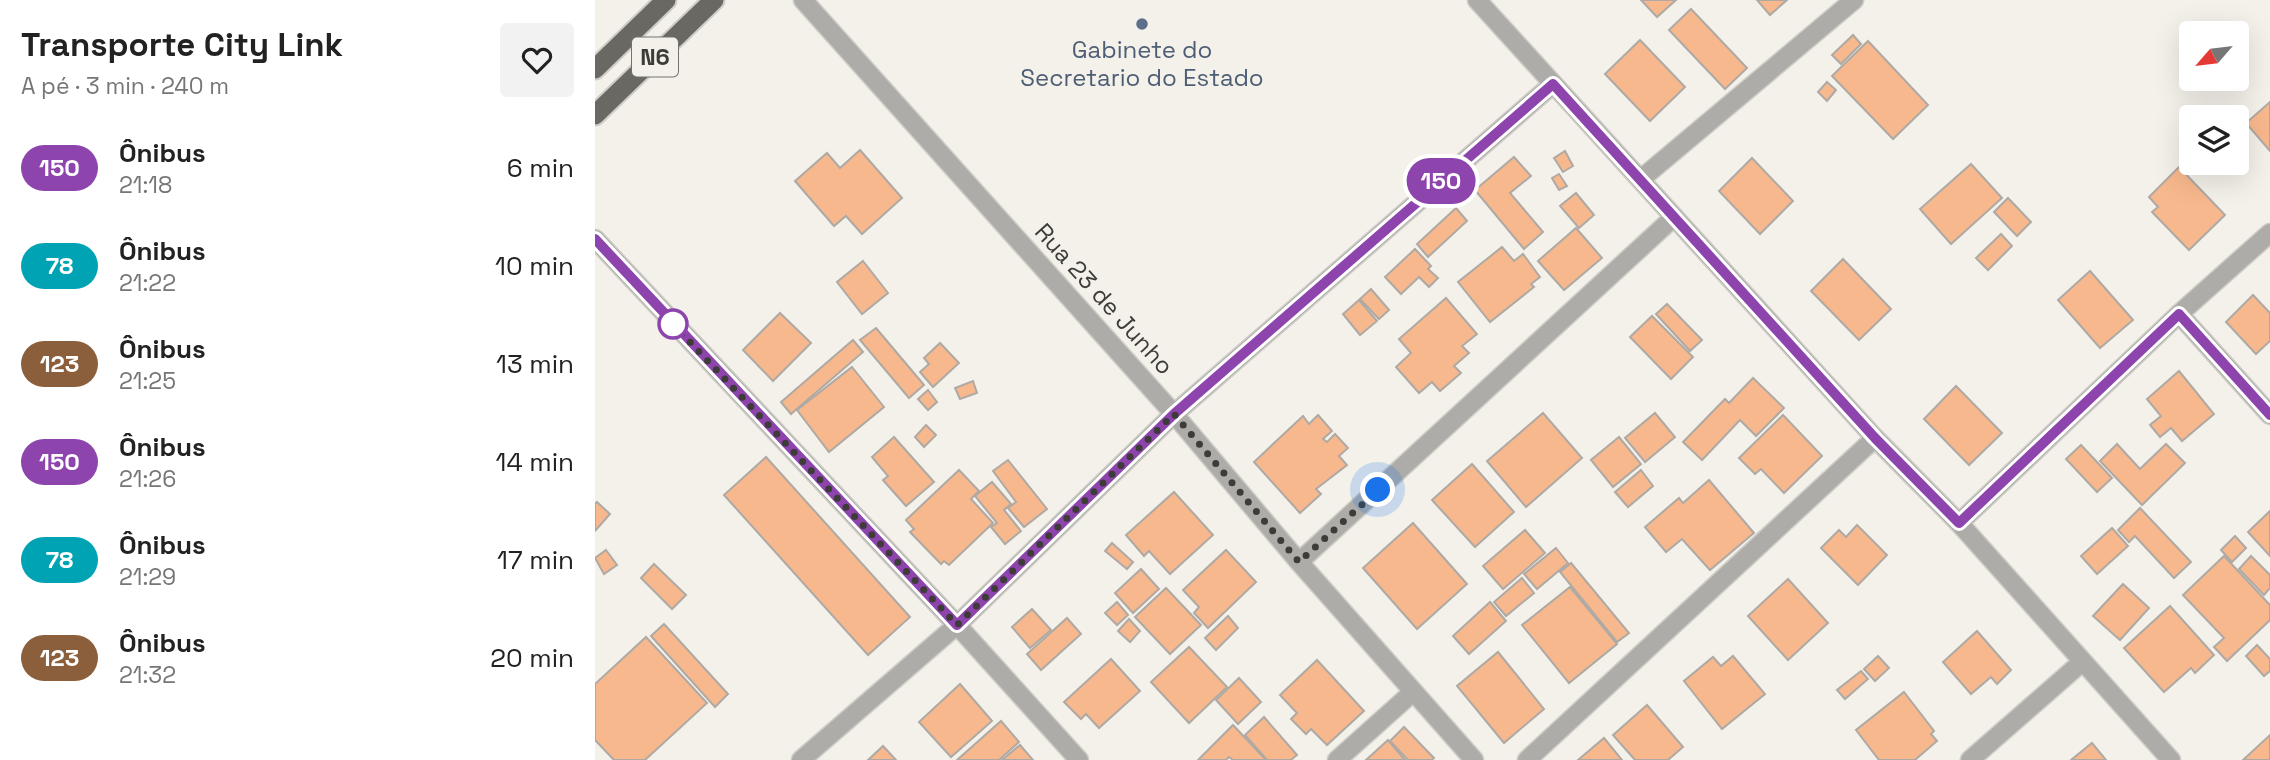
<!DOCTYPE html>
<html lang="pt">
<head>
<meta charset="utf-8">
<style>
  :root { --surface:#fff; --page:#f2f2f2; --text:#222; --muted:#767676 }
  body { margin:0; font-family:"Space Grotesk",sans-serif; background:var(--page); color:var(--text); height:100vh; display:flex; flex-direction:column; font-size:26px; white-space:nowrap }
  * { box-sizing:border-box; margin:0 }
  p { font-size:23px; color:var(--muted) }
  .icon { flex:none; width:38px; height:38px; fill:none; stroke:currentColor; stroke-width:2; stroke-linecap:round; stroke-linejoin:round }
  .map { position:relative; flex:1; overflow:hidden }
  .panel { display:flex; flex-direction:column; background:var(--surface); width:595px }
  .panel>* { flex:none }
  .badge { padding:0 14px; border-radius:23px; font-size:24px; line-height:46px }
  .needle { width:46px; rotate:242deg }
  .tools { position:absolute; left:1584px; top:21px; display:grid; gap:14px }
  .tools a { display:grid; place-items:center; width:70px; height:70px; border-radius:7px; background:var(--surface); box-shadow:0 7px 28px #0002; font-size:35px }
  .you { position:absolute; width:35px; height:35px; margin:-18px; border:5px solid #fff; border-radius:50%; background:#1a73e8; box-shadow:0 0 0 10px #1a73e833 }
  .map>.badge { position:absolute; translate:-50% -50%; box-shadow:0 0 0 4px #fff }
  .round { display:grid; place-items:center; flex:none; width:74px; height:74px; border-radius:7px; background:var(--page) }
  .headline { display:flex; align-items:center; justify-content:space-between; height:119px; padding:0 21px }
  h1 { font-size:33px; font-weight:700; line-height:52px }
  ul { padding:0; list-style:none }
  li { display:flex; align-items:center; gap:21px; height:98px; padding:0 21px }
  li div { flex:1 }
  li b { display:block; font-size:26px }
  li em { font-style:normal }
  li .badge { min-width:77px; font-weight:700; text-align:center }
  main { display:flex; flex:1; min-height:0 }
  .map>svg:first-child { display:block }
</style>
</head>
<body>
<main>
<section class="panel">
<div class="headline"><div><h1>Transporte City Link</h1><p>A pé · 3 min · 240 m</p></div><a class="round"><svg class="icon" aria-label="heart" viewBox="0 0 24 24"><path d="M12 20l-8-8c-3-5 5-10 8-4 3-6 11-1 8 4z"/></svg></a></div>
<ul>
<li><span class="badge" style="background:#8e44ad;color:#fff">150</span><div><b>Ônibus</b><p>21:18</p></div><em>6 min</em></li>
<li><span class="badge" style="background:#00a3b4;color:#fff">78</span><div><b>Ônibus</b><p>21:22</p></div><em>10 min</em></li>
<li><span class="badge" style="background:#8b5e3c;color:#fff">123</span><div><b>Ônibus</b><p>21:25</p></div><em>13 min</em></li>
<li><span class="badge" style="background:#8e44ad;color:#fff">150</span><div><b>Ônibus</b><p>21:26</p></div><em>14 min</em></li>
<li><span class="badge" style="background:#00a3b4;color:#fff">78</span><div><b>Ônibus</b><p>21:29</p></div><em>17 min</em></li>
<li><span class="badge" style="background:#8b5e3c;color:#fff">123</span><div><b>Ônibus</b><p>21:32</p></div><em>20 min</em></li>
</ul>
</section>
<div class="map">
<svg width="1675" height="760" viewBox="0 0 1675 760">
  <rect width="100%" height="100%" fill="#f4f1ea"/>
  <g fill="#f8b88d" stroke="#afa9a4" stroke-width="2">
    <polygon points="1046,0 1081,0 1062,17"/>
    <polygon points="1162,0 1192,0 1175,15"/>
    <polygon points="1096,9 1152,68 1130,89 1074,30"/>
    <polygon points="1258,35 1266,44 1246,64 1237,55"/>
    <polygon points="1045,40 1090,87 1055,121 1010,74"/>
    <polygon points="1273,41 1333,105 1298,139 1237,76"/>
    <polygon points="1232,82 1241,90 1232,101 1223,92"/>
    <polygon points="1675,102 1675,151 1651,123"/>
    <polygon points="265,150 307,198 267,234 251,216 239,226 200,181 232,153 245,168"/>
    <polygon points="970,151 978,166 968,172 959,158"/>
    <polygon points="919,157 936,176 915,193 948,232 929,249 880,190"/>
    <polygon points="1157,158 1198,201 1165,234 1124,191"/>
    <polygon points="1376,164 1407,198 1356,244 1325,209"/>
    <polygon points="1584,167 1630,215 1594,250 1557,212 1563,207 1554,197"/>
    <polygon points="964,174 972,186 964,190 957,178"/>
    <polygon points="981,193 999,215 984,228 965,206"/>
    <polygon points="1413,198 1436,222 1422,236 1399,212"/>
    <polygon points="861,208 872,221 833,257 822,244"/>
    <polygon points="981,228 1007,258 969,290 943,261"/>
    <polygon points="1406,234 1417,246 1393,270 1381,258"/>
    <polygon points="907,247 919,261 928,254 945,277 936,284 939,287 895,322 863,282"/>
    <polygon points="820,249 836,266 833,269 843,278 834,287 824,277 806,294 790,277"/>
    <polygon points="1248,259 1296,309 1264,340 1216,291"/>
    <polygon points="268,261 293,293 267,314 242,282"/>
    <polygon points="1495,271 1538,320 1505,348 1463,300"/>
    <polygon points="776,289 794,310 784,319 765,299"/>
    <polygon points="1658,295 1675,313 1675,341 1661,354 1631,322"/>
    <polygon points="851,298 882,334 867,346 874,353 859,366 866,373 845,391 837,382 824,393 801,367 816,353 804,339"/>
    <polygon points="764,300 782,321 765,335 748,314"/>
    <polygon points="1072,304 1107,340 1095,351 1061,314"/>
    <polygon points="185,313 216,343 178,381 148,350"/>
    <polygon points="1057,316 1098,357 1076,379 1035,337"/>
    <polygon points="281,328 329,385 314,398 265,340"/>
    <polygon points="258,340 268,352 196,414 186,402"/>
    <polygon points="345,343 364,363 338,387 325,372 334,364 329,358"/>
    <polygon points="257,367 289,407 234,452 202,410"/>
    <polygon points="1584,371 1619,414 1587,441 1576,428 1565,437 1555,425 1566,416 1552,399"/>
    <polygon points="1158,378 1189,408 1161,436 1145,420 1107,460 1088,442 1130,399 1134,403"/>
    <polygon points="378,381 382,393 365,399 360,388"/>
    <polygon points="1361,386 1407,433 1374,465 1329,419"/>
    <polygon points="333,390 342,402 333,410 323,399"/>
    <polygon points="948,413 987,458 931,507 892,461"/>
    <polygon points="1060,413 1080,437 1050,462 1030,438"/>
    <polygon points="723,415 737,431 728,439 732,442 740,434 753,448 744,456 752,465 721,489 726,494 705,513 659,462 708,416 714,424"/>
    <polygon points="1188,415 1227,456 1189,493 1166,469 1160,474 1144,458"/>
    <polygon points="331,425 341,435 329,447 320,437"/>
    <polygon points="299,437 339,482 311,506 288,480 293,476 277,457"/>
    <polygon points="1024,437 1046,464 1018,487 996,460"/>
    <polygon points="1522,444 1545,469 1571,444 1590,463 1547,505 1505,461"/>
    <polygon points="1486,445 1517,478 1502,492 1471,459"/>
    <polygon points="171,457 315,617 273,655 129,495"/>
    <polygon points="413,460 452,509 429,527 413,508 421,502 398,471"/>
    <polygon points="877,464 919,512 880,547 837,500"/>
    <polygon points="364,470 384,491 376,499 398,523 354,565 349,561 346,564 315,532 319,529 311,520"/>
    <polygon points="1046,470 1058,486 1033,507 1020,492"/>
    <polygon points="1114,480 1159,533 1115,570 1087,539 1071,552 1050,527 1084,498 1088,503"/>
    <polygon points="397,482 416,504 409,510 426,531 410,544 396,527 402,523 380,496"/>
    <polygon points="579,492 618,535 575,574 554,551 549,556 531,535"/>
    <polygon points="2,502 15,514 0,531 0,504"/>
    <polygon points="1545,508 1596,562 1579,578 1540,536 1534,542 1523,530"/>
    <polygon points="1675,511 1675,556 1653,532"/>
    <polygon points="818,523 872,584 822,629 768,568"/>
    <polygon points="1262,525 1292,555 1263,585 1226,548 1244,530 1251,537"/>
    <polygon points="1517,528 1533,546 1502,574 1486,556"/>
    <polygon points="930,530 950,553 908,589 888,566"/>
    <polygon points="1640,536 1651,548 1637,562 1626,550"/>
    <polygon points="517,543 538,562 532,569 510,551"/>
    <polygon points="961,548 973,563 942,589 929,574"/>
    <polygon points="11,550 22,565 9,574 0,558"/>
    <polygon points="631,550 661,582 613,628 599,613 604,607 588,590"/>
    <polygon points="1629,556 1675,605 1675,620 1632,661 1619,647 1629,638 1588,595"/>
    <polygon points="1656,556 1675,575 1675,588 1669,595 1644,569"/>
    <polygon points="976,563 1034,633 1022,642 965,572"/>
    <polygon points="59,564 91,595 77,609 46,578"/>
    <polygon points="546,569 564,589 538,613 520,593"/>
    <polygon points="927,578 939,593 911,616 899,602"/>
    <polygon points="1193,579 1233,623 1193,660 1153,616"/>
    <polygon points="1528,584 1554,608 1525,640 1498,616"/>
    <polygon points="975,587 1022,644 974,683 927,625"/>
    <polygon points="571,588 606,625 575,654 540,617"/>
    <polygon points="522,602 533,615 522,625 510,613"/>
    <polygon points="895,602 911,621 874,654 858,636"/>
    <polygon points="1575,606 1619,655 1600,673 1596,668 1569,692 1529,648"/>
    <polygon points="437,609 456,630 435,648 417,627"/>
    <polygon points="633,616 643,628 621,650 610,638"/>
    <polygon points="472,618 486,634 446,670 432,654"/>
    <polygon points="534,619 545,631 535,642 523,631"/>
    <polygon points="69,624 133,694 120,707 56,636"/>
    <polygon points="1382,631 1416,670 1402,684 1396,677 1376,694 1348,662"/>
    <polygon points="51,637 112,703 50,760 19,760 0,740 0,684"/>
    <polygon points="1662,645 1675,659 1675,671 1669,676 1651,656"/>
    <polygon points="594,647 632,687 594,723 556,682"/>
    <polygon points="903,652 949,709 909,743 862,686"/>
    <polygon points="1138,656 1170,694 1127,729 1089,681 1118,657 1126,666"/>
    <polygon points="1283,656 1294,668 1280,681 1269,669"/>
    <polygon points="516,659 545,691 504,728 491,714 486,719 469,702"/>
    <polygon points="722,660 769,711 732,745 716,729 711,734 696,719 702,713 685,695"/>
    <polygon points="1266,671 1273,679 1250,699 1242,690"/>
    <polygon points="644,678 666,702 643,724 621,700"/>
    <polygon points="365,684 397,721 356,757 324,722"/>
    <polygon points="1309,692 1339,731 1336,734 1342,741 1320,760 1284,760 1261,730"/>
    <polygon points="1052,705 1088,747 1073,760 1040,760 1018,735"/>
    <polygon points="669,717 702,755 696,760 672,760 650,735"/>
    <polygon points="406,721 424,742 404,760 362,760"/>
    <polygon points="638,725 671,760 638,760 634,757 631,760 603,760"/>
    <polygon points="809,727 839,758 837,760 813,760 795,741"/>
    <polygon points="1675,735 1675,760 1648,760"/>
    <polygon points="1009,738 1027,760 983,760"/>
    <polygon points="793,740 810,760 771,760"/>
    <polygon points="1497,743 1511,760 1476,760"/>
    <polygon points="425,745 438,760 407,760"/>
    <polygon points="288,746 301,760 273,760"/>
  </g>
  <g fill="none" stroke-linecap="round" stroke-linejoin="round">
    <g stroke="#cfcdc7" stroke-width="21">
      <g id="minor">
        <polyline points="208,0 579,414 704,562 879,760"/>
        <polyline points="882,0 1280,438 1364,523 1576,760"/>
        <polyline points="1046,179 1259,0"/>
        <polyline points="0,239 362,625 484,760"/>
        <polyline points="1584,314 1675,415"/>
        <polyline points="1364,523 1584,314 1675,233"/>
        <polyline points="704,562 1079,217"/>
        <polyline points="206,760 362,625 579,414 958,84"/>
        <polyline points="742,760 818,692"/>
        <polyline points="932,760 1280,438"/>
        <polyline points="1375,760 1487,662"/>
      </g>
    </g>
    <g stroke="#cfcdc7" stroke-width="23">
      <g id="trunk">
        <polyline points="0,69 71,0"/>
        <polyline points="0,115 119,0"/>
      </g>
    </g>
    <use href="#minor" stroke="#adaca9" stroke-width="18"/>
    <use href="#trunk" stroke="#6a6862" stroke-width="19"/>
  </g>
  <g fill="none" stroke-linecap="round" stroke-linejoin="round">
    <g stroke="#fff" stroke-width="16">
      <polyline id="line" points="0,239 362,625 579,414 958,84 1280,438 1364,523 1584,314 1675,415"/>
    </g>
    <use href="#line" stroke="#8e44ad" stroke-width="10"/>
    <polyline stroke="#3d3c39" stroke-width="7" stroke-dasharray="0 12.6" points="78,324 362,625 579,414 704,562 783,490"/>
  </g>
  <circle fill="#5c6f8a" stroke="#f4f1ea" stroke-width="2.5" cx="547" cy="24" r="7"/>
  <circle fill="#fff" stroke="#8e44ad" stroke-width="3.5" cx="78" cy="324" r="14"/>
  <g text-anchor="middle" stroke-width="6" stroke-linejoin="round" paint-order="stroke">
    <rect fill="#f4f1ea" stroke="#74726e" stroke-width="2" x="37" y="37.5" width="46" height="39" rx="5"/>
    <g font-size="23" font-weight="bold" fill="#3d3c39">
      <text x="60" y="65">N6</text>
    </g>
    <g font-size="24" fill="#4e5e75" stroke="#f4f1ea">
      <text x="547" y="58">Gabinete do<tspan x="547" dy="28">Secretario do Estado</tspan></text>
    </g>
    <g font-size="24" fill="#3d3c39" stroke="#f4f1ea">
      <text transform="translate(509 299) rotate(48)" y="8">Rua 23 de Junho</text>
    </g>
  </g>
</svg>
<div class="tools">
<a><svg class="needle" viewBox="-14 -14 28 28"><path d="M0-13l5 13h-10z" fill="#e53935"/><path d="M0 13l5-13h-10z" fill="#767676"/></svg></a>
<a><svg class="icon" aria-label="layers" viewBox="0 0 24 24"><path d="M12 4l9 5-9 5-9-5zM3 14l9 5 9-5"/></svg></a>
</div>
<div class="you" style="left:783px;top:490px"></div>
<b class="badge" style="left:846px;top:181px;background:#8e44ad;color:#fff">150</b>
</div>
</main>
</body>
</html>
